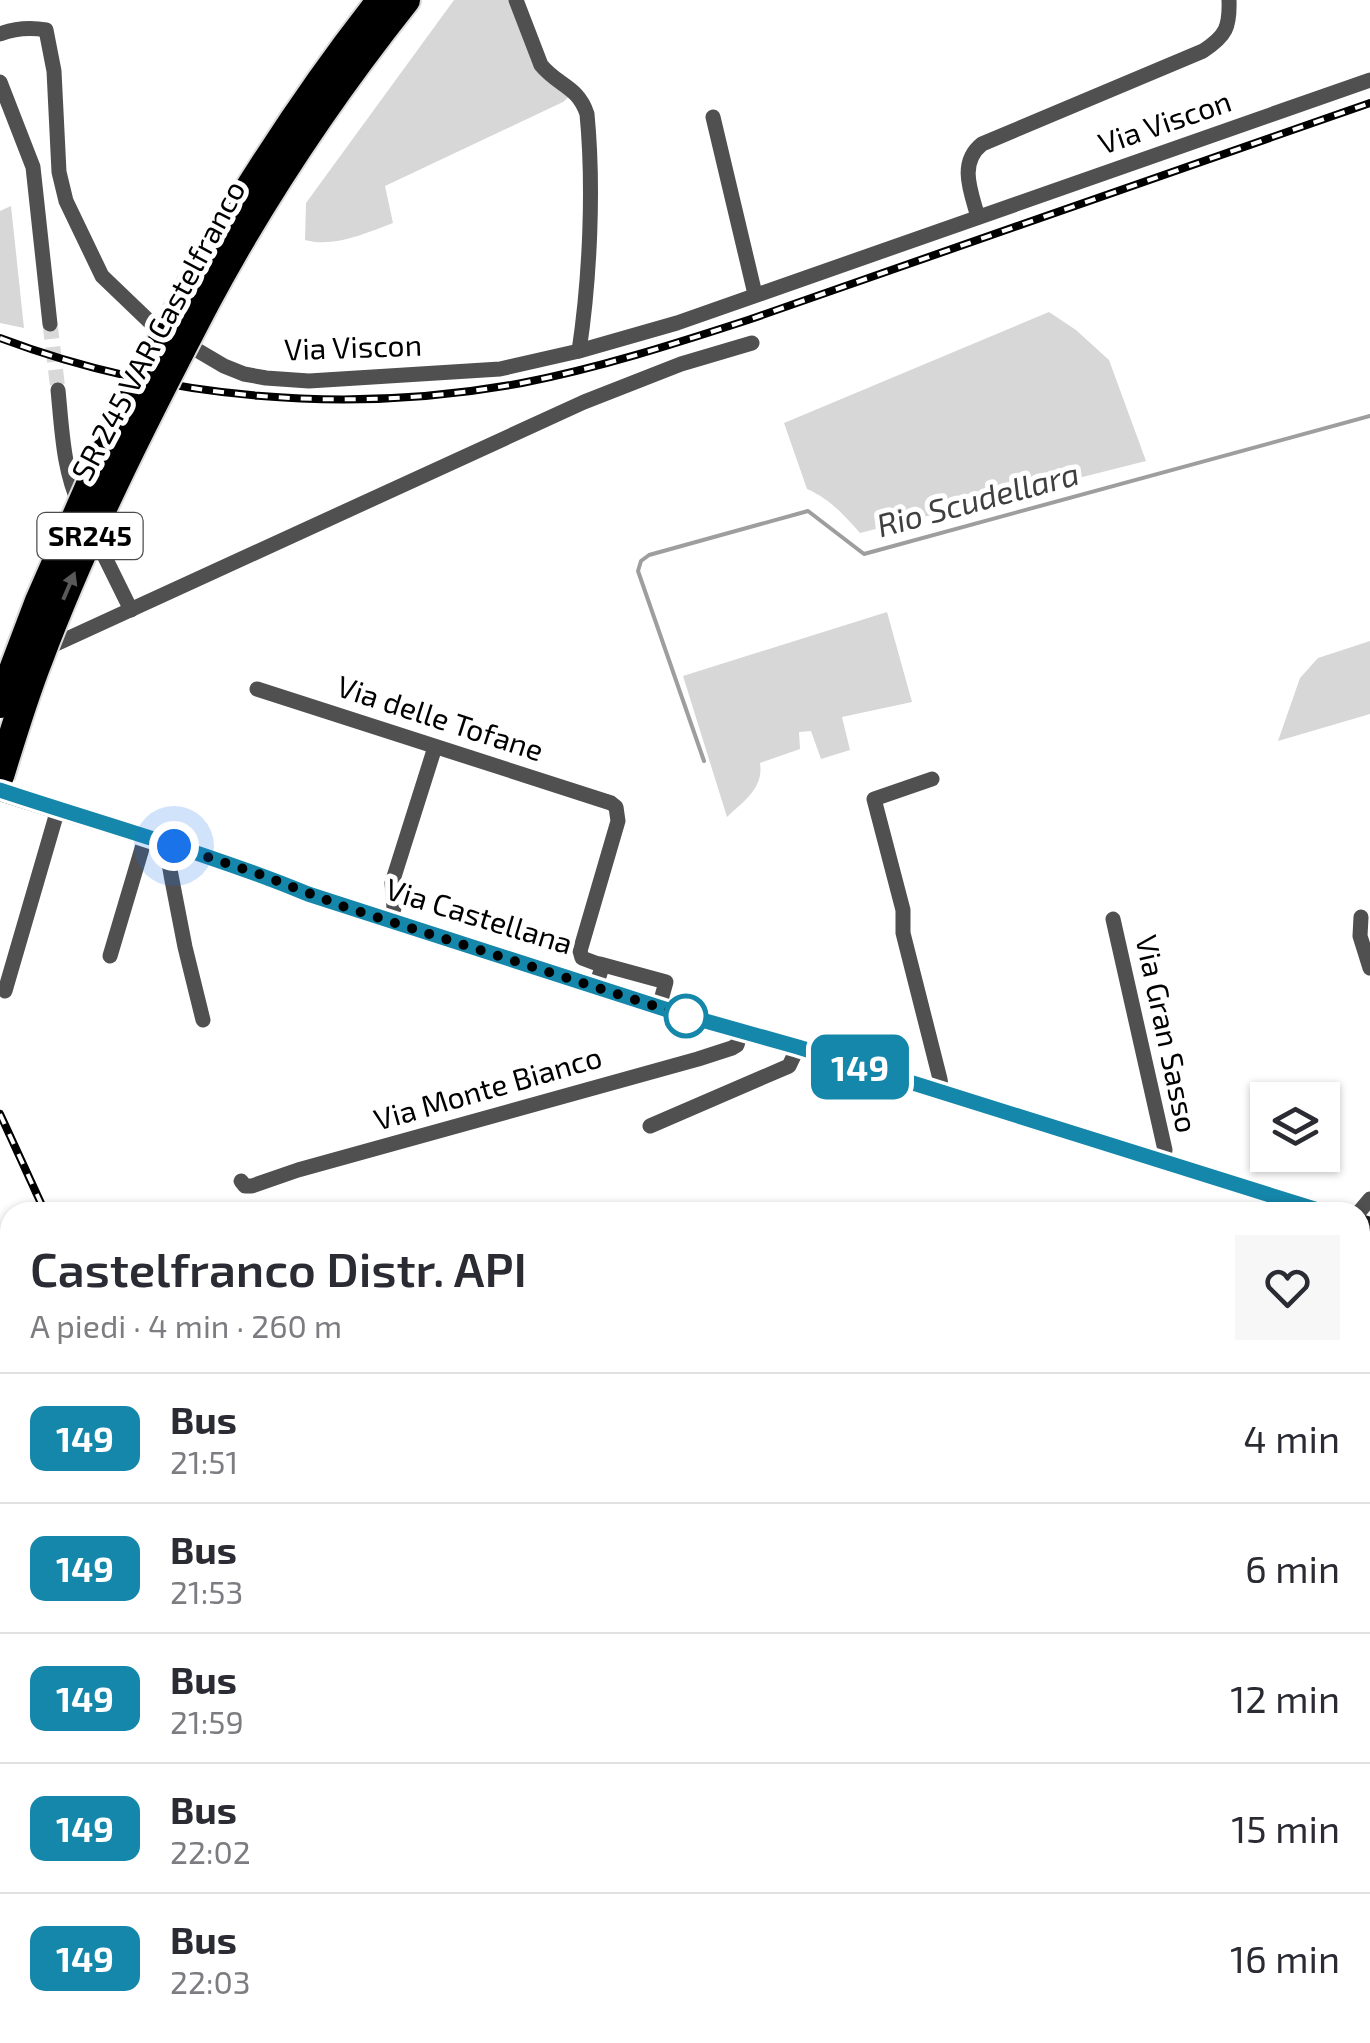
<!DOCTYPE html>
<html lang="it">
<head>
<meta charset="utf-8">
<style>
  :root { --surface:#fff; --page:#f7f7f7; --text:#2b2b33; --muted:#7c7c81; --line:#e1e1e2 }
  body { margin:0; font-family:"Exo 2",sans-serif; background:var(--page); color:var(--text); height:100vh; display:flex; flex-direction:column; font-size:38px; white-space:nowrap }
  * { box-sizing:border-box; margin:0 }
  p { font-size:32px; color:var(--muted) }
  .icon { flex:none; width:55px; height:55px; fill:none; stroke:currentColor; stroke-width:2; stroke-linecap:round; stroke-linejoin:round }
  .map { position:relative; flex:1; overflow:hidden }
  .details { position:absolute; left:0px; top:1202px; width:1370px; height:842px; display:flex; flex-direction:column; background:var(--surface); border-radius:30px 30px 0 0; box-shadow:0 2px 8px #0004 }
  .details>* { flex:none }
  .badge { padding:0 20px; border-radius:15px; font-size:35px; line-height:65px }
  .controls { position:absolute; left:1250px; top:1082px; display:grid; gap:20px }
  .controls a { display:grid; place-items:center; width:90px; height:90px; border-radius:0px; background:var(--surface); box-shadow:0 2px 8px #0004; font-size:50px }
  .you { position:absolute; width:50px; height:50px; margin:-25px; border:8px solid #fff; border-radius:50%; background:#1a73e8; box-shadow:0 0 0 15px #1a73e833 }
  .map>.badge { position:absolute; translate:-50% -50%; box-shadow:0 0 0 5px #fff }
  .round { display:grid; place-items:center; flex:none; width:105px; height:105px; border-radius:0px; background:var(--page) }
  .overview { display:flex; align-items:center; justify-content:space-between; height:170px; padding:0 30px }
  h1 { font-size:48px; font-weight:600; line-height:75px }
  ul { padding:0; list-style:none }
  li { display:flex; align-items:center; gap:30px; height:130px; padding:0 30px; border-top:2px solid var(--line) }
  li div { flex:1 }
  li b { display:block; font-size:38px }
  li em { font-style:normal }
  li .badge { min-width:110px; font-weight:700; text-align:center }
  .map>svg:first-child { display:block }
</style>
</head>
<body>
<div class="map">
<svg width="1370" height="2043" viewBox="0 0 1370 2043">
  <rect width="100%" height="100%" fill="#fff"/>
  <g fill="#d7d7d7">
    <path d="M 454,0 L 510,0 L 523,33 L 570,96 L 563,102 L 385,186 L 393,223 C 366,233 334,248 305,240 L 306,203 Z"/>
    <polygon points="11,206 24,328 0,323 0,211"/>
    <path d="M 1049,312 L 1076,330 L 1109,360 L 1146,461 L 860,533 C 844,515 830,499 807,489 L 784,423 Z"/>
    <path d="M 887,612 L 912,702 L 842,717 L 850,750 L 821,759 L 811,731 L 799,732 L 800,749 L 760,763 C 764,788 744,801 727,817 L 683,676 Z"/>
    <polygon points="1370,641 1370,714 1278,741 1300,678 1318,658"/>
  </g>
  <g fill="none" stroke-linecap="round" stroke-linejoin="round">
    <polyline stroke="#9e9e9e" stroke-width="4" points="704,761 638,571 641,561 649,555 808,511 864,554 1370,416"/>
    <polyline stroke="#d9d9d9" stroke-width="15" stroke-dasharray="15 8" stroke-linecap="butt" points="50,324 58,390"/>
    <g stroke="#dbdbdb" stroke-width="32">
      <g id="highway">
        <path d="M 188,290 C 246,189 308,92 381,0"/>
        <path d="M 204,306 C 262,197 329,97 406,0"/>
      </g>
    </g>
    <g stroke="#505050" stroke-width="15">
      <path d="M 516,0 L 541,65 C 558,86 578,86 587,114 C 594,187 590,278 579,351"/>
      <path d="M 0,34 C 16,28 29,27 46,30 L 54,71 L 59,172 L 66,201 L 102,276 L 151,323 L 224,366 L 244,374 L 266,378 L 309,381 L 500,369 L 579,351 L 677,323 L 1370,80"/>
      <polyline points="0,82 33,167 50,324"/>
      <polyline points="713,117 755,294"/>
      <path d="M 978,217 C 971,192 958,163 982,144 L 1203,51 C 1226,36 1230,27 1229,0"/>
      <path d="M 58,390 C 62,430 63,471 81,508"/>
      <polyline points="91,529 131,610"/>
      <polyline points="45,649 584,402 681,364 752,343"/>
      <polyline points="257,689 611,803 616,807 618,821 580,951 582,958 598,964 602,967 596,986"/>
      <polyline points="932,779 874,799 903,910 903,933 940,1079 942,1094"/>
      <polyline points="174,846 169,863 171,875 185,947 203,1020"/>
      <polyline points="1361,917 1360,936 1370,968"/>
      <polyline points="1113,919 1165,1150 1163,1162"/>
      <polyline points="390,921 394,908 392,883 435,747"/>
      <polyline points="110,956 146,835"/>
      <polyline points="600,964 666,982 659,1007"/>
      <polyline points="5,991 58,809"/>
      <polyline points="650,1126 789,1066 798,1047"/>
      <polyline points="241,1181 245,1186 252,1186 298,1170 698,1059 732,1048 737,1045 741,1031"/>
      <polyline points="1359,1212 1370,1199"/>
      <polyline points="1360,1330 1370,1330"/>
      <polyline points="1360,1394 1370,1391"/>
    </g>
    <g stroke="#1d1d1d" stroke-width="20">
      <path d="M 0,791 C 103,824 208,853 308,894 L 677,1013 L 815,1052 L 1324,1212"/>
      <polyline points="1360,1224 1370,1227"/>
    </g>
    <use href="#highway" stroke="#000" stroke-width="28"/>
    <g stroke="#000" stroke-width="8">
      <g id="rail">
        <path d="M 0,338 C 165,400 349,415 522,383 C 599,368 674,344 748,320 L 1370,103"/>
        <polyline points="0,1114 45,1212"/>
        <polyline points="418,2035 422,2043"/>
      </g>
    </g>
    <use href="#rail" stroke="#fff" stroke-width="4" stroke-dasharray="11" stroke-linecap="butt"/>
    <g stroke="#dbdbdb" stroke-width="32" stroke-linecap="butt">
      <g id="highway-bridge">
        <polyline points="0,704 39,601 99,464 188,290"/>
        <path d="M 0,776 C 12,737 24,697 39,659 C 85,537 144,421 204,306"/>
      </g>
    </g>
    <use href="#highway-bridge" stroke="#000" stroke-width="28"/>
  </g>
  <defs><path id="oneway-solid" d="M-6-.8H1V-3.2L6.5 0L1 3.2V.8H-6Z" transform="scale(2.5)"/></defs>
  <use fill="#595959" href="#oneway-solid" transform="translate(69 586) rotate(-67)"/>
  <g fill="none" stroke-linecap="round" stroke-linejoin="round">
    <g stroke="#fff" stroke-width="22">
      <path id="line" d="M 0,790 C 103,824 208,853 308,894 L 677,1013 L 798,1047 L 1324,1212"/>
    </g>
    <use href="#line" stroke="#1587aa" stroke-width="15"/>
    <polyline stroke="#000" stroke-width="10" stroke-dasharray="0 18" points="174,846 259,874 342,906 686,1016"/>
  </g>
  <circle fill="#fff" stroke="#1587aa" stroke-width="5" cx="686" cy="1016" r="20"/>
  <g text-anchor="middle" stroke-width="10" stroke-linejoin="round" paint-order="stroke">
    <rect fill="#fff" stroke="#4c4c4c" stroke-width="2.5" x="37.5" y="513" width="105" height="46" rx="8"/>
    <g font-size="28" font-weight="bold" fill="#000">
      <text x="90" y="546">SR245</text>
    </g>
    <g font-size="30" fill="#000" stroke="#fff">
      <text transform="translate(1165 123) rotate(-19)" y="10">Via Viscon</text>
      <text transform="translate(159 331) rotate(-62)" y="10">SR 245 VAR Castelfranco</text>
      <text transform="translate(353 348) rotate(-2)" y="10">Via Viscon</text>
      <text transform="translate(440 719) rotate(18)" y="10">Via delle Tofane</text>
      <text transform="translate(479 917) rotate(17)" y="10">Via Castellana</text>
      <text transform="translate(1166 1034) rotate(78)" y="10">Via Gran Sasso</text>
      <text transform="translate(488 1089) rotate(-16)" y="10">Via Monte Bianco</text>
    </g>
    <g font-size="32" font-style="italic" fill="#3f3f3f" stroke="#fff">
      <text transform="translate(978 500) rotate(-15)" y="11">Rio Scudellara</text>
    </g>
  </g>
</svg>
<div class="controls">
<a><svg class="icon" aria-label="layers" viewBox="0 0 24 24"><path d="M12 4l9 5-9 5-9-5zM3 14l9 5 9-5"/></svg></a>
</div>
<div class="you" style="left:174px;top:846px"></div>
<b class="badge" style="left:860px;top:1067px;background:#1587aa;color:#fff">149</b>
<section class="details">
<div class="overview"><div><h1>Castelfranco Distr. API</h1><p>A piedi · 4 min · 260 m</p></div><a class="round"><svg class="icon" aria-label="heart" viewBox="0 0 24 24"><path d="M12 20l-8-8c-3-5 5-10 8-4 3-6 11-1 8 4z"/></svg></a></div>
<ul>
<li><span class="badge" style="background:#1587aa;color:#fff">149</span><div><b>Bus</b><p>21:51</p></div><em>4 min</em></li>
<li><span class="badge" style="background:#1587aa;color:#fff">149</span><div><b>Bus</b><p>21:53</p></div><em>6 min</em></li>
<li><span class="badge" style="background:#1587aa;color:#fff">149</span><div><b>Bus</b><p>21:59</p></div><em>12 min</em></li>
<li><span class="badge" style="background:#1587aa;color:#fff">149</span><div><b>Bus</b><p>22:02</p></div><em>15 min</em></li>
<li><span class="badge" style="background:#1587aa;color:#fff">149</span><div><b>Bus</b><p>22:03</p></div><em>16 min</em></li>
</ul>
</section>
</div>
</body>
</html>
